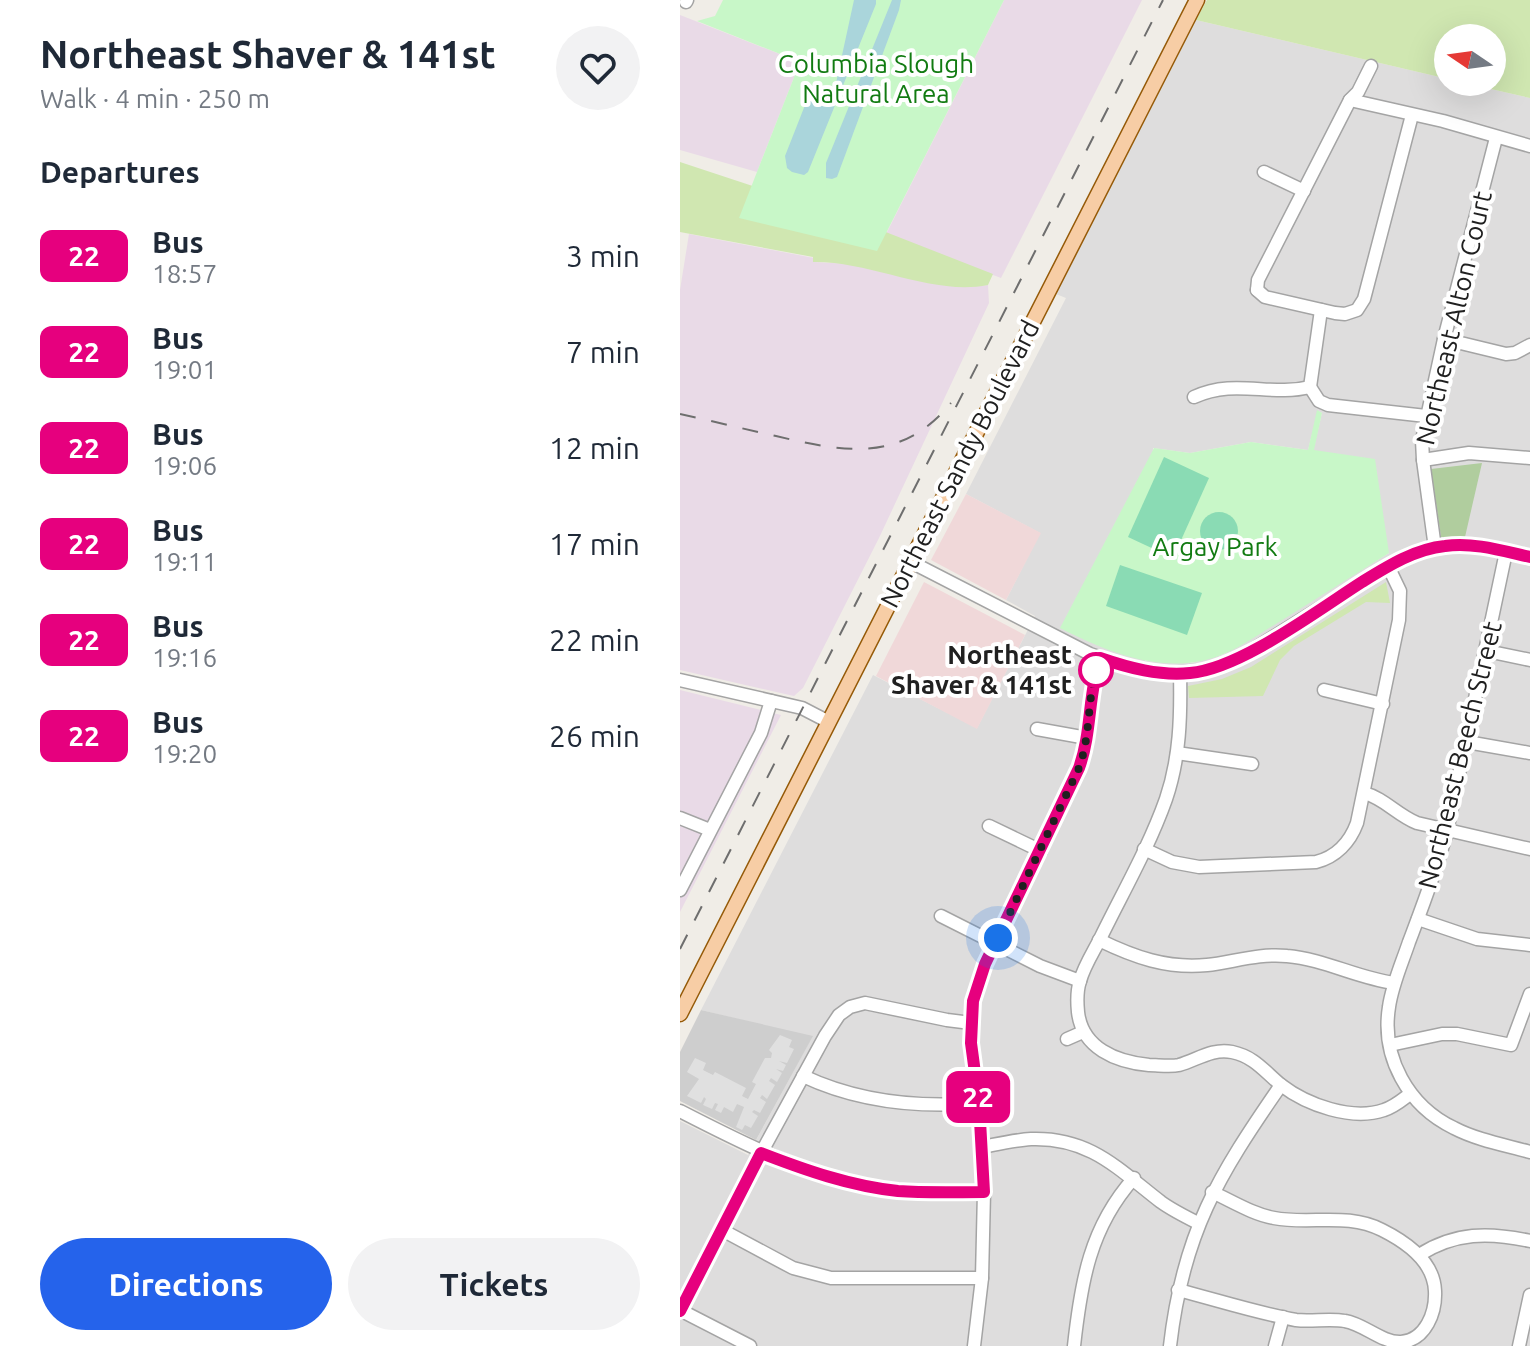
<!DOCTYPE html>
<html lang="en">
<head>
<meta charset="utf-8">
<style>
  :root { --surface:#fff; --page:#f2f2f3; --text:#1f2937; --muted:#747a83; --accent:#2563eb }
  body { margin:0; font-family:Ubuntu,sans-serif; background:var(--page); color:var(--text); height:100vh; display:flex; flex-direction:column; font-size:30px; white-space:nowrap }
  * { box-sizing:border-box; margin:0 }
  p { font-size:26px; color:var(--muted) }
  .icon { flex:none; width:44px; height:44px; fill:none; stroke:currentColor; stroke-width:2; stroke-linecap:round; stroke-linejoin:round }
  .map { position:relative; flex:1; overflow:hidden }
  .sheet { display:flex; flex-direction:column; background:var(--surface); width:680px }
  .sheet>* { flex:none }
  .badge { padding:0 16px; border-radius:12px; font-size:28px; line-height:52px }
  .needle { width:52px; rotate:283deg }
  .controls { position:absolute; left:754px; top:24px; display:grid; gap:16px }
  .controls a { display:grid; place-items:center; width:72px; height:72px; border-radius:50%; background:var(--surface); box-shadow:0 8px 32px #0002; font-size:40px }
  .you { position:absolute; width:40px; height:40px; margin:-20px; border:6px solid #fff; border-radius:50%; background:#1a73e8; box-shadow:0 0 0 12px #1a73e833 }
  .map>.badge { position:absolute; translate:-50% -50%; box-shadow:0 0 0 4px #fff }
  h2 { padding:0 40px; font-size:30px; line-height:72px }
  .round { display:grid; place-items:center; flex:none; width:84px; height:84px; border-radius:42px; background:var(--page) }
  .summary { display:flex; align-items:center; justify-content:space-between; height:136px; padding:0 40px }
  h1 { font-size:38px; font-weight:700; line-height:60px }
  .action { display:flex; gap:16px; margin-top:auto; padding:16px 40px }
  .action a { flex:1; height:92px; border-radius:48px; background:var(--accent); color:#fff; font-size:32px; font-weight:700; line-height:92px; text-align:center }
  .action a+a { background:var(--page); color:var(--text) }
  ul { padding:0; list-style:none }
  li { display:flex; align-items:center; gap:24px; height:96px; padding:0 40px }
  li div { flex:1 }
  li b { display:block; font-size:30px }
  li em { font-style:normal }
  li .badge { min-width:88px; font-weight:700; text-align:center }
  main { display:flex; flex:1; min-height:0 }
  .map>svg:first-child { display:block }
</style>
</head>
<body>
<main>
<section class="sheet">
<div class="summary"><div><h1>Northeast Shaver &amp; 141st</h1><p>Walk · 4 min · 250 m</p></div><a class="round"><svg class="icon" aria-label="heart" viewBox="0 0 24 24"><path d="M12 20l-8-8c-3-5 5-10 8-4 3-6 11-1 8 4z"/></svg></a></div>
<h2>Departures</h2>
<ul>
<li><span class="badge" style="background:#e6007e;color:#fff">22</span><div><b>Bus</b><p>18:57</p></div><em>3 min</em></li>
<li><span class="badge" style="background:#e6007e;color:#fff">22</span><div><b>Bus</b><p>19:01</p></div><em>7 min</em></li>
<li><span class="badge" style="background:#e6007e;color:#fff">22</span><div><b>Bus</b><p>19:06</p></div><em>12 min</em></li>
<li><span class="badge" style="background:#e6007e;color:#fff">22</span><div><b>Bus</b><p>19:11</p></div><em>17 min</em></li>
<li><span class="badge" style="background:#e6007e;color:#fff">22</span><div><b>Bus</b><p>19:16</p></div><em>22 min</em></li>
<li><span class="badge" style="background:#e6007e;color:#fff">22</span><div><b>Bus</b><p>19:20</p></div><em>26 min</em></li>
</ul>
<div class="action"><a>Directions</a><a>Tickets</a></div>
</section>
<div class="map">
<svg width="850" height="1346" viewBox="0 0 850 1346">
  <rect width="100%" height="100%" fill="#f0ede7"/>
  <path fill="#dedddd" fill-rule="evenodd" d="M 516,20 L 768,79 L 768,82 L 780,82 L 850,98 L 850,1346 L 0,1346 L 0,1121 L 68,1155 L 132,1037 L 21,1010 L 193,675 L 297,728 L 355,616 L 326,600 L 360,533 L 286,494 L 386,298 L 376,294 ZM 638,411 L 642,413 L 633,451 L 709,553 L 544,654 L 512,663 L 465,661 L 473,448 L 510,453 L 571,442 L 628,450 Z"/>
  <g fill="#f0d8d9">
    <polygon points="286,494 361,533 326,600 251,560"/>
    <polygon points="244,582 345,635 297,729 196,676"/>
  </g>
  <g fill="#e9dae7">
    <polygon points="324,0 462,0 321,278 206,234"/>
    <polygon points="0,15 120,62 77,172 0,150"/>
    <polygon points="9,234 134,258 134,262 172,264 261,284 285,287 308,285 309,303 199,538 123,688 114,696 0,670 0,290"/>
    <polygon points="0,690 101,715 0,912"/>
  </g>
  <polygon fill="#cecece" points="21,1010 133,1036 76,1140 0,1101 0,1052"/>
  <g fill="#d0e7b1">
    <polygon points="527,0 850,0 850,98 780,82 812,82 812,38 768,38 768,79 516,20"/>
    <path d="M 0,162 L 175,220 L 313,274 L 308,285 C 252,296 191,261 133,262 L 133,257 L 0,232 Z"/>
    <polygon points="706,582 710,603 686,602 614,646 600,660 583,696 509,698 508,686 542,679 571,667"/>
  </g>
  <polygon fill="#b0cd9e" points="802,463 785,537 761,537 751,469"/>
  <g fill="#c8f7c8">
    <polygon points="43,0 324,0 197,251 59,218 120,62 17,21 35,16"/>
    <path d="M 637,410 L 642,413 L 634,450 L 695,459 L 709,553 C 674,575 639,597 604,619 C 585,630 566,644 546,653 C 490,678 431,654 380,628 L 474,448 L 510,453 L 571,442 L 628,450 Z"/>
  </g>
  <g fill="#8adbb4">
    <polygon points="484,457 529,478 493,558 448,537"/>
    <circle cx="539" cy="531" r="19"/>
    <polygon points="440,565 522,593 507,635 426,606"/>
  </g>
  <polygon fill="#e0e0e0" points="100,1035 112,1040 109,1047 114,1049 107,1063 99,1061 106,1065 103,1071 96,1069 102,1073 97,1082 91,1078 89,1081 95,1085 87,1099 82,1095 80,1098 86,1102 80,1113 74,1110 72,1112 78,1116 71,1128 65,1125 62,1130 56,1127 64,1107 57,1104 53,1112 44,1107 41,1113 35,1110 38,1104 35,1103 32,1109 23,1105 26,1099 24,1097 21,1103 7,1096 19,1079 7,1072 15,1058 26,1063 23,1070 33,1075 35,1072 66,1088 62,1096 68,1099 76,1084 72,1082 85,1058 91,1058 92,1053 89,1050"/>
  <g fill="#aad5db">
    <polygon points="174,0 196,0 196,4 128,172 124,175 112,172 107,168 105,156 129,95 133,89 152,87 156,83"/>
    <polygon points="212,0 221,0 219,10 157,177 152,179 146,178 146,163"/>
  </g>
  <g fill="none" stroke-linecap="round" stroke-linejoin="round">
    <g stroke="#a4a4a4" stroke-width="15">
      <g id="minor">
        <polyline points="6,2 7,0"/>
        <polyline points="670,100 763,121 850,146"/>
        <polyline points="584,172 624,191"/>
        <polyline points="577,290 585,297 655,313 665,314 677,310 684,299 732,115"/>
        <polyline points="577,290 578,280 670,100 678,92 691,66"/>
        <polyline points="764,339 826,354 835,353 850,345"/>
        <polyline points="630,387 639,401 648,405 746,416"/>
        <polyline points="630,387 641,310"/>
        <path d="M 514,397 C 555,378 590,397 630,387"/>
        <polyline points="743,460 789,453 850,458"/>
        <polyline points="755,548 743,460 742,440 764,339 816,138"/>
        <path d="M 826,552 L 767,831 C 757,869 743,905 729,942 C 722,963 712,985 709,1007 C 701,1057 728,1106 774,1128 C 797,1140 825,1145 850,1152"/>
        <polyline points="231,562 410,654 458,670 491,673 527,670 561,657 708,566 745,550 766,545 801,546 850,557"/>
        <polyline points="807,651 850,660"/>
        <path d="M 500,673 C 501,716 500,758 486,799 C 469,847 443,892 421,937 C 414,951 404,966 400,981 C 397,990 397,1002 398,1012 C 402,1048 436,1062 469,1065 C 478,1065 490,1067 499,1065 C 517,1060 532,1048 552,1052 C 575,1057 584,1071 601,1085 C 627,1105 672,1121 704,1110 C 714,1107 722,1100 730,1094"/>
        <polyline points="0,680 122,708 149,722"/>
        <polyline points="644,690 703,704"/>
        <polyline points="357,729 407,738"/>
        <polyline points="787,742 850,753"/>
        <polyline points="497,753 572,764"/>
        <path d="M 684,793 C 704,798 717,815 737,823 L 850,849"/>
        <polyline points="0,818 30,830"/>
        <polyline points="309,826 361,851"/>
        <path d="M 464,849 L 492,862 L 519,867 L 636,862 C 656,857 670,842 677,823 L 719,620 L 720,591 L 708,566"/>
        <polyline points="0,890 81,733 91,701"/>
        <polyline points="261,916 360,966 400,981"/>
        <polyline points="738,919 797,939 850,945"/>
        <path d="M 419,940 C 454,957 487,969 527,965 C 553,962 580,953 607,956 C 644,959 677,978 714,983"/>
        <polyline points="387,1039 403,1032"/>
        <polyline points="710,1045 762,1034 777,1034 831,1045 850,994"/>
        <path d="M 123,1076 C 178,1102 238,1108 299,1103"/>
        <path d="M 0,1111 C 70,1147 132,1179 212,1190 C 242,1194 273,1192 304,1192"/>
        <path d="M 302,1147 C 318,1144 335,1140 351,1139 C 410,1137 438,1169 481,1202 C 492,1210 506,1217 518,1223"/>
        <polyline points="42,1230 113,1268 151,1278 302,1278"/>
        <path d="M 739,1255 C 775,1232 809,1232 850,1241"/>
        <path d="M 498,1290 C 537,1300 577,1313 616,1320 C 632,1322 649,1318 665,1321 C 684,1324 702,1343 721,1342 C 746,1340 756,1312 755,1291 C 754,1262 726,1242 702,1230 C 667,1212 630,1225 594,1218 C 572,1214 552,1201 532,1192"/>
        <polyline points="0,1310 70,1346"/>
        <polyline points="0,1311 85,1146 145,1036 159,1015 170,1007 185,1003 267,1020 291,1023"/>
        <path d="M 294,1346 L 302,1278 L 304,1192 L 299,1103 L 291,1043 L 293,1001 L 305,964 L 399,768 C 412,732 408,694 420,658"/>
        <path d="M 394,1346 C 401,1282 410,1227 454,1178"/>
        <path d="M 490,1346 C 503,1233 538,1176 601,1085"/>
        <polyline points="595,1346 603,1317"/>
        <polyline points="839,1346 850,1295"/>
      </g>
    </g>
    <g stroke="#955a08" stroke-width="17">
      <polyline id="major" points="0,1014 517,0"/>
    </g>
    <use href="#minor" stroke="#fff" stroke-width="12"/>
    <use href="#major" stroke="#f7cda5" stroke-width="14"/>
    <g stroke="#6e6e6e" stroke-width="2" stroke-dasharray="16 16" stroke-linecap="butt">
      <path d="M 0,414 C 32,421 64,429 96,436 C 163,452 221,464 271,403"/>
      <polyline points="0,949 483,0"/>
    </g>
  </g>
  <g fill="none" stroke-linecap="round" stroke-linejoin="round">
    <g stroke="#fff" stroke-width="18">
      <path id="line" d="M 0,1311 L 81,1153 C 125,1170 170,1186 218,1191 C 246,1193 275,1192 304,1192 L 299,1103 L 291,1043 L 293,1001 L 305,964 L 399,768 C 412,732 408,694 420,658 C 449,668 479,676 510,673 C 560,669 638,610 682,582 C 708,566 735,549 765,546 C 794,542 823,551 850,557"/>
    </g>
    <use href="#line" stroke="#e6007e" stroke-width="12"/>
    <path stroke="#202020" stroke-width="8" stroke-dasharray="0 14.4" d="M 318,938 L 399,768 C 411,735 407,699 417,666 L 416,670"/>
  </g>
  <circle fill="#fff" stroke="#e6007e" stroke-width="4" cx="416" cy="670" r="16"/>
  <g text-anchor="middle" stroke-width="8" stroke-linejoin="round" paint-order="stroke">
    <g font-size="26" fill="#127b12" stroke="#fff">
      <text x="196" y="73">Columbia Slough<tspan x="196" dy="30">Natural Area</tspan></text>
      <text x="535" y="556">Argay Park</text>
    </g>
    <g font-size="26" fill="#202020" stroke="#fff">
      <text transform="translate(774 318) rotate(-77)" y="9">Northeast Alton Court</text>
      <text transform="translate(280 464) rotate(-63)" y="9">Northeast Sandy Boulevard</text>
      <text transform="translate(780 755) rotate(-76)" y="9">Northeast Beech Street</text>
    </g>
    <g font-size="26" font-weight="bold" fill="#202020" stroke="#fff" text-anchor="end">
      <text x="392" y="664">Northeast<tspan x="392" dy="30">Shaver &amp; 141st</tspan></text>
    </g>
  </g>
</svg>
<div class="controls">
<a><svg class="needle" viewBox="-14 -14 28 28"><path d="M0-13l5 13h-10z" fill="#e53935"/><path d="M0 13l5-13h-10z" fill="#747a83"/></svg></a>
</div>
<div class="you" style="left:318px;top:938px"></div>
<b class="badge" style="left:298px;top:1097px;background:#e6007e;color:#fff">22</b>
</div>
</main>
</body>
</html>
